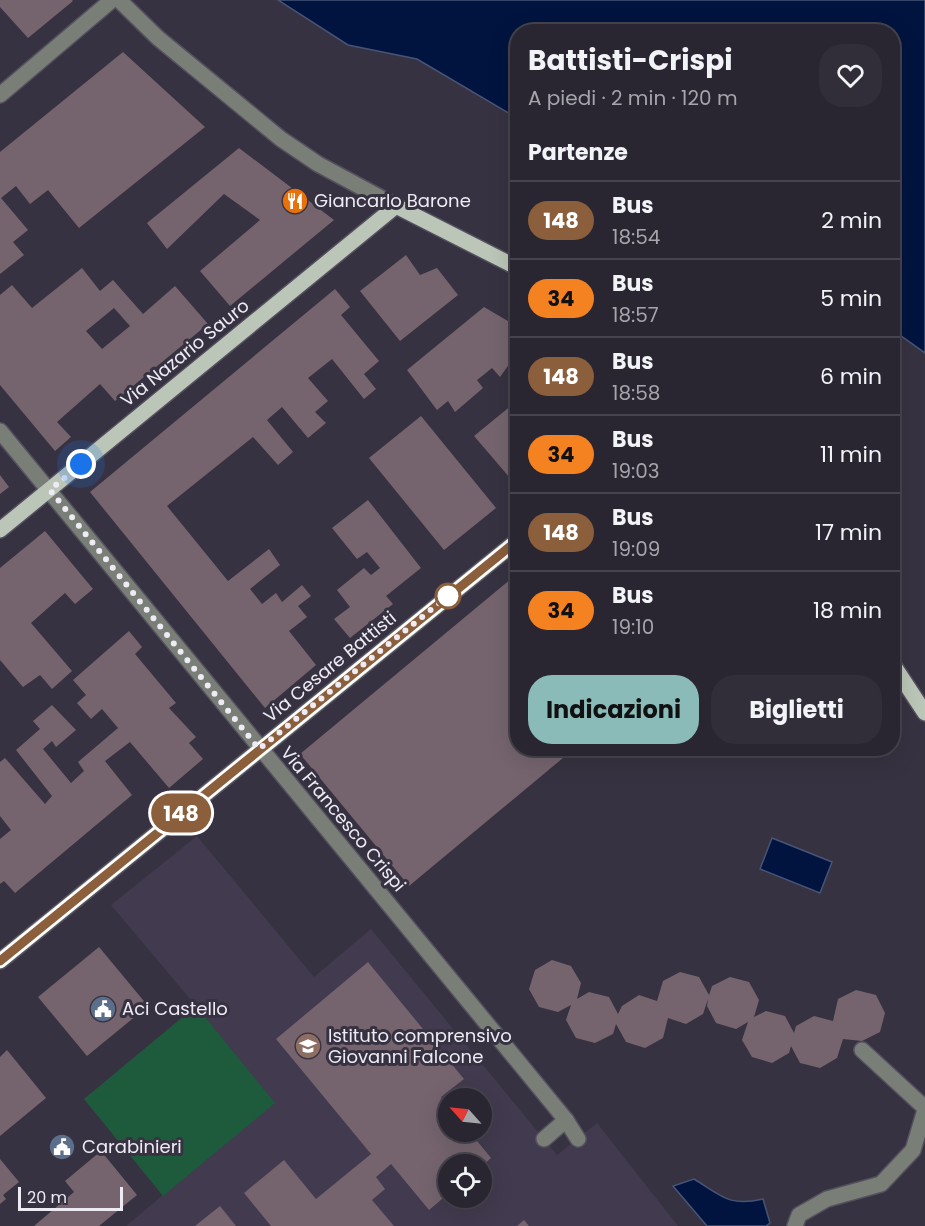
<!DOCTYPE html>
<html lang="it">
<head>
<meta charset="utf-8">
<style>
  :root { --surface:#292631; --page:#312e39; --text:#f1f3f6; --muted:#a5a5ab; --line:#45434d; --accent:#8bbbb9 }
  body { margin:0; font-family:Poppins,sans-serif; background:var(--page); color:var(--text); height:100vh; display:flex; flex-direction:column; font-size:22px; white-space:nowrap }
  * { box-sizing:border-box; margin:0 }
  p { font-size:20px; color:var(--muted) }
  .icon { flex:none; width:33px; height:33px; fill:none; stroke:currentColor; stroke-width:2; stroke-linecap:round; stroke-linejoin:round }
  .map { position:relative; flex:1; overflow:hidden }
  .side { position:absolute; left:510px; top:24px; width:390px; height:732px; display:flex; flex-direction:column; background:var(--surface); border-radius:24px; box-shadow:0 6px 24px #0002,0 0 0 2px var(--line) }
  .side>* { flex:none }
  .badge { padding:0 12px; border-radius:20px; font-size:21px; line-height:39px }
  .needle { width:39px; rotate:297deg }
  .buttons { position:absolute; left:438px; top:1088px; display:grid; gap:12px }
  .buttons a { display:grid; place-items:center; width:54px; height:54px; border-radius:50%; background:var(--surface); box-shadow:0 6px 24px #0002,0 0 0 2px var(--line); font-size:30px }
  .scale { position:absolute; left:18px; bottom:15px; width:105px; box-sizing:border-box; padding-left:6px; border:3px solid #eeebf5; border-top:0; font-size:16px; line-height:21px; white-space:nowrap; color:#eeebf5; -webkit-text-stroke:4px #373241; paint-order:stroke }
  .you { position:absolute; width:30px; height:30px; margin:-15px; border:4px solid #fff; border-radius:50%; background:#1a73e8; box-shadow:0 0 0 9px #1a73e833 }
  .map>.badge { position:absolute; translate:-50% -50%; box-shadow:0 0 0 3px #fff }
  h2 { padding:0 18px; font-size:22px; line-height:54px }
  .round { display:grid; place-items:center; flex:none; width:63px; height:63px; border-radius:24px; background:var(--page) }
  .summary { display:flex; align-items:center; justify-content:space-between; height:102px; padding:0 18px }
  h1 { font-size:28px; font-weight:700; line-height:45px }
  .button { display:flex; gap:12px; margin-top:auto; padding:12px 18px }
  .button a { flex:1; height:69px; border-radius:24px; background:var(--accent); color:#111; font-size:24px; font-weight:700; line-height:69px; text-align:center }
  .button a+a { background:var(--page); color:var(--text) }
  ul { padding:0; list-style:none }
  li { display:flex; align-items:center; gap:18px; height:78px; padding:0 18px; border-top:2px solid var(--line) }
  li div { flex:1 }
  li b { display:block; font-size:22px }
  li em { font-style:normal }
  li .badge { min-width:66px; font-weight:700; text-align:center }
  .map>svg:first-child { display:block }
</style>
</head>
<body>
<div class="map">
<svg width="925" height="1226" viewBox="0 0 925 1226">
  <rect width="100%" height="100%" fill="#373241"/>
  <path fill="#423a4e" fill-rule="evenodd" d="M 197,836 L 314,977 L 371,929 L 557,1155 L 597,1123 L 678,1226 L 126,1226 L 163,1195 L 84,1099 L 196,1006 L 111,905 ZM 448,1098 L 482,1098 L 482,1131 L 448,1131 ZM 448,1164 L 482,1164 L 482,1197 L 448,1197 Z"/>
  <polygon fill="#1e5b3c" points="196,1006 275,1103 163,1196 84,1099"/>
  <g fill="#00143f" stroke="#475476" stroke-width="1.5">
    <polygon points="278,0 925,0 925,353 893,330 892,32 518,32 517,118 417,59 348,45"/>
    <polygon points="772,838 832,862 820,893 760,869"/>
    <path d="M 694,1179 C 722,1196 729,1207 763,1199 L 770,1223 L 766,1226 L 707,1226 L 673,1186 Z"/>
  </g>
  <g fill="#75646e" fill-rule="evenodd">
    <polygon points="0,0 72,0 73,1 28,38 0,7"/>
    <polygon points="123,52 205,127 79,228 48,190 30,204 16,186 1,198 28,230 13,242 24,255 0,274 0,152"/>
    <polygon points="239,148 334,220 230,306 200,271 260,220 224,194 167,249 147,223"/>
    <polygon points="406,255 420,275 437,268 458,295 400,341 360,291"/>
    <path d="M 82,268 L 100,291 L 113,280 L 143,314 L 175,286 L 208,324 L 115,401 L 100,384 L 57,422 L 71,437 L 55,451 L 0,385 L 0,295 L 12,285 L 32,308 ZM 114,308 L 130,326 L 102,349 L 86,331 Z"/>
    <polygon points="335,289 350,307 341,315 379,361 364,374 376,389 364,399 332,359 308,378 328,401 315,412 326,423 308,438 282,407 267,420 293,452 278,465 253,437 167,506 228,581 269,549 280,565 250,589 262,604 276,593 282,602 302,585 311,596 298,606 307,617 289,631 316,665 265,708 90,492"/>
    <polygon points="484,307 518,327 518,352 500,377 492,368 477,380 483,388 455,412 448,401 437,410 407,370"/>
    <polygon points="518,400 518,484 516,485 474,436"/>
    <polygon points="421,416 496,508 444,550 369,458"/>
    <polygon points="0,475 9,487 0,494"/>
    <polygon points="368,500 421,568 386,596 393,604 350,638 334,619 350,607 337,590 364,568 371,575 380,568 367,552 357,559 332,528"/>
    <polygon points="45,531 93,589 75,604 65,593 31,623 72,671 52,689 40,675 23,687 0,660 0,568"/>
    <polygon points="518,573 518,748 575,748 409,886 300,754"/>
    <polygon points="129,631 142,647 135,654 176,703 169,708 196,737 189,743 203,759 169,788 130,742 105,761 132,795 15,893 4,881 0,884 0,839 11,830 0,816 0,762 5,758 45,804 52,796 16,750 40,729 33,721 52,705 76,730 56,747 52,741 43,749 71,783 84,771 78,762 118,728 102,709 91,719 77,703 86,695 73,680"/>
    <polygon points="99,947 148,1006 87,1056 38,997"/>
    <polygon points="552,960 571,966 581,983 577,999 589,992 609,997 618,1014 622,1006 639,995 657,1001 663,981 680,972 699,977 709,995 712,986 730,977 749,982 759,1000 754,1017 766,1011 785,1016 794,1033 796,1026 814,1016 833,1021 838,999 856,990 876,995 885,1013 880,1032 862,1041 843,1039 837,1058 820,1068 800,1063 791,1046 789,1053 772,1063 752,1057 742,1040 748,1022 736,1029 716,1023 707,1006 708,999 703,1014 686,1024 668,1018 663,1038 645,1048 626,1042 616,1024 613,1034 595,1043 576,1038 566,1020 571,1005 558,1012 539,1007 529,989 535,970"/>
    <polygon points="368,962 464,1079 441,1097 448,1106 448,1131 469,1131 491,1158 482,1166 482,1164 448,1164 448,1194 429,1210 391,1164 376,1177 385,1189 372,1200 394,1226 271,1226 244,1193 284,1160 316,1199 371,1154 276,1039"/>
    <polygon points="7,1050 46,1098 0,1136 0,1057"/>
    <polygon points="101,1151 137,1195 99,1226 34,1226 74,1192 65,1181"/>
    <polygon points="0,1159 19,1182 3,1195 6,1199 0,1204"/>
    <polygon points="220,1206 236,1226 195,1226"/>
    <polygon points="524,1220 529,1226 517,1226"/>
  </g>
  <g fill="none" stroke-linecap="round" stroke-linejoin="round">
    <g stroke="#54505e" stroke-width="18">
      <g id="minor">
        <polyline points="119,0 158,38 281,139 318,164 396,206"/>
        <polyline points="0,95 112,0"/>
        <polyline points="0,431 566,1120 578,1139"/>
        <polyline points="862,1050 925,1108"/>
        <polyline points="544,1139 566,1120"/>
        <polyline points="795,1226 799,1215 827,1199 881,1184 913,1150 925,1110"/>
      </g>
    </g>
    <g stroke="#54505e" stroke-width="18">
      <g id="major">
        <polyline points="0,530 396,206 518,268"/>
        <polyline points="892,663 925,713"/>
        <polyline points="0,961 518,540"/>
      </g>
    </g>
    <use href="#minor" stroke="#797e77" stroke-width="15"/>
    <use href="#major" stroke="#bbc6b8" stroke-width="15"/>
  </g>
  <g fill="none" stroke-linecap="round" stroke-linejoin="round">
    <g stroke="#fff" stroke-width="14">
      <polyline id="line" points="0,961 518,540"/>
    </g>
    <use href="#line" stroke="#8b5e3c" stroke-width="9"/>
    <polyline stroke="#eeebf5" stroke-width="6" stroke-dasharray="0 10.8" points="81,464 50,490 259,749 448,596"/>
  </g>
  <defs>
    <g id="restaurant-disc" transform="scale(1.35)"><circle r="9.5" fill="#e8710a" stroke="#373241"/><path d="M-5-6h1v4h1v-4h1v4h1v-4h1v5L-1.5 .5V6h-2V.5L-5-1ZM5-6V6H3V1.5H1.5Q1.5-4 5-6Z" fill="#fff"/></g>
    <g id="civic-disc" transform="scale(1.35)"><circle r="9.5" fill="#5c6f8a" stroke="#373241"/><path d="M-.6-6.5H3V-4.5H.6V-3L4-1V1h2V6H-6V1h2V-1L-.6-3ZM-1.2 2.5V6h2.4V2.5Z" fill="#fff"/></g>
    <g id="school-disc" transform="scale(1.35)"><circle r="9.5" fill="#8d6e63" stroke="#373241"/><path d="M0-5L7-2L0 1L-7-2ZM-4 1L0 2.5L4 1V4Q0 6-4 4Z" fill="#fff"/></g>
  </defs>
  <g fill-rule="evenodd">
    <use href="#restaurant-disc" x="295" y="201"/>
    <use href="#civic-disc" x="103" y="1009"/>
    <use href="#school-disc" x="308" y="1046"/>
    <use href="#civic-disc" x="62" y="1147"/>
  </g>
  <circle fill="#fff" stroke="#8b5e3c" stroke-width="3" cx="448" cy="596" r="12"/>
  <g text-anchor="middle" stroke-width="6" stroke-linejoin="round" paint-order="stroke">
    <g font-size="18" fill="#eeebf5" stroke="#373241" text-anchor="start">
      <text x="314" y="207">Giancarlo Barone</text>
      <text x="122" y="1015">Aci Castello</text>
      <text x="328" y="1042">Istituto comprensivo<tspan x="328" dy="21">Giovanni Falcone</tspan></text>
      <text x="82" y="1153">Carabinieri</text>
    </g>
    <g font-size="18" fill="#eeebf5" stroke="#373241">
      <text transform="translate(185 353) rotate(-39)" y="6">Via Nazario Sauro</text>
      <text transform="translate(330 667) rotate(-39)" y="6">Via Cesare Battisti</text>
      <text transform="translate(343 819) rotate(50)" y="6">Via Francesco Crispi</text>
    </g>
  </g>
</svg>
<div class="buttons">
<a><svg class="needle" viewBox="-14 -14 28 28"><path d="M0-13l5 13h-10z" fill="#e53935"/><path d="M0 13l5-13h-10z" fill="#a5a5ab"/></svg></a>
<a><svg class="icon" aria-label="locate" viewBox="0 0 24 24"><circle cx="12" cy="12" r="6"/><path d="M12 2v4M12 18v4M2 12h4M18 12h4"/></svg></a>
</div>
<div class="scale">20 m</div>
<div class="you" style="left:81px;top:464px"></div>
<b class="badge" style="left:181px;top:813px;background:#8b5e3c;color:#fff">148</b>
<section class="side">
<div class="summary"><div><h1>Battisti-Crispi</h1><p>A piedi · 2 min · 120 m</p></div><a class="round"><svg class="icon" aria-label="heart" viewBox="0 0 24 24"><path d="M12 20l-8-8c-3-5 5-10 8-4 3-6 11-1 8 4z"/></svg></a></div>
<h2>Partenze</h2>
<ul>
<li><span class="badge" style="background:#8b5e3c;color:#fff">148</span><div><b>Bus</b><p>18:54</p></div><em>2 min</em></li>
<li><span class="badge" style="background:#f58220;color:#111">34</span><div><b>Bus</b><p>18:57</p></div><em>5 min</em></li>
<li><span class="badge" style="background:#8b5e3c;color:#fff">148</span><div><b>Bus</b><p>18:58</p></div><em>6 min</em></li>
<li><span class="badge" style="background:#f58220;color:#111">34</span><div><b>Bus</b><p>19:03</p></div><em>11 min</em></li>
<li><span class="badge" style="background:#8b5e3c;color:#fff">148</span><div><b>Bus</b><p>19:09</p></div><em>17 min</em></li>
<li><span class="badge" style="background:#f58220;color:#111">34</span><div><b>Bus</b><p>19:10</p></div><em>18 min</em></li>
</ul>
<div class="button"><a>Indicazioni</a><a>Biglietti</a></div>
</section>
</div>
</body>
</html>
